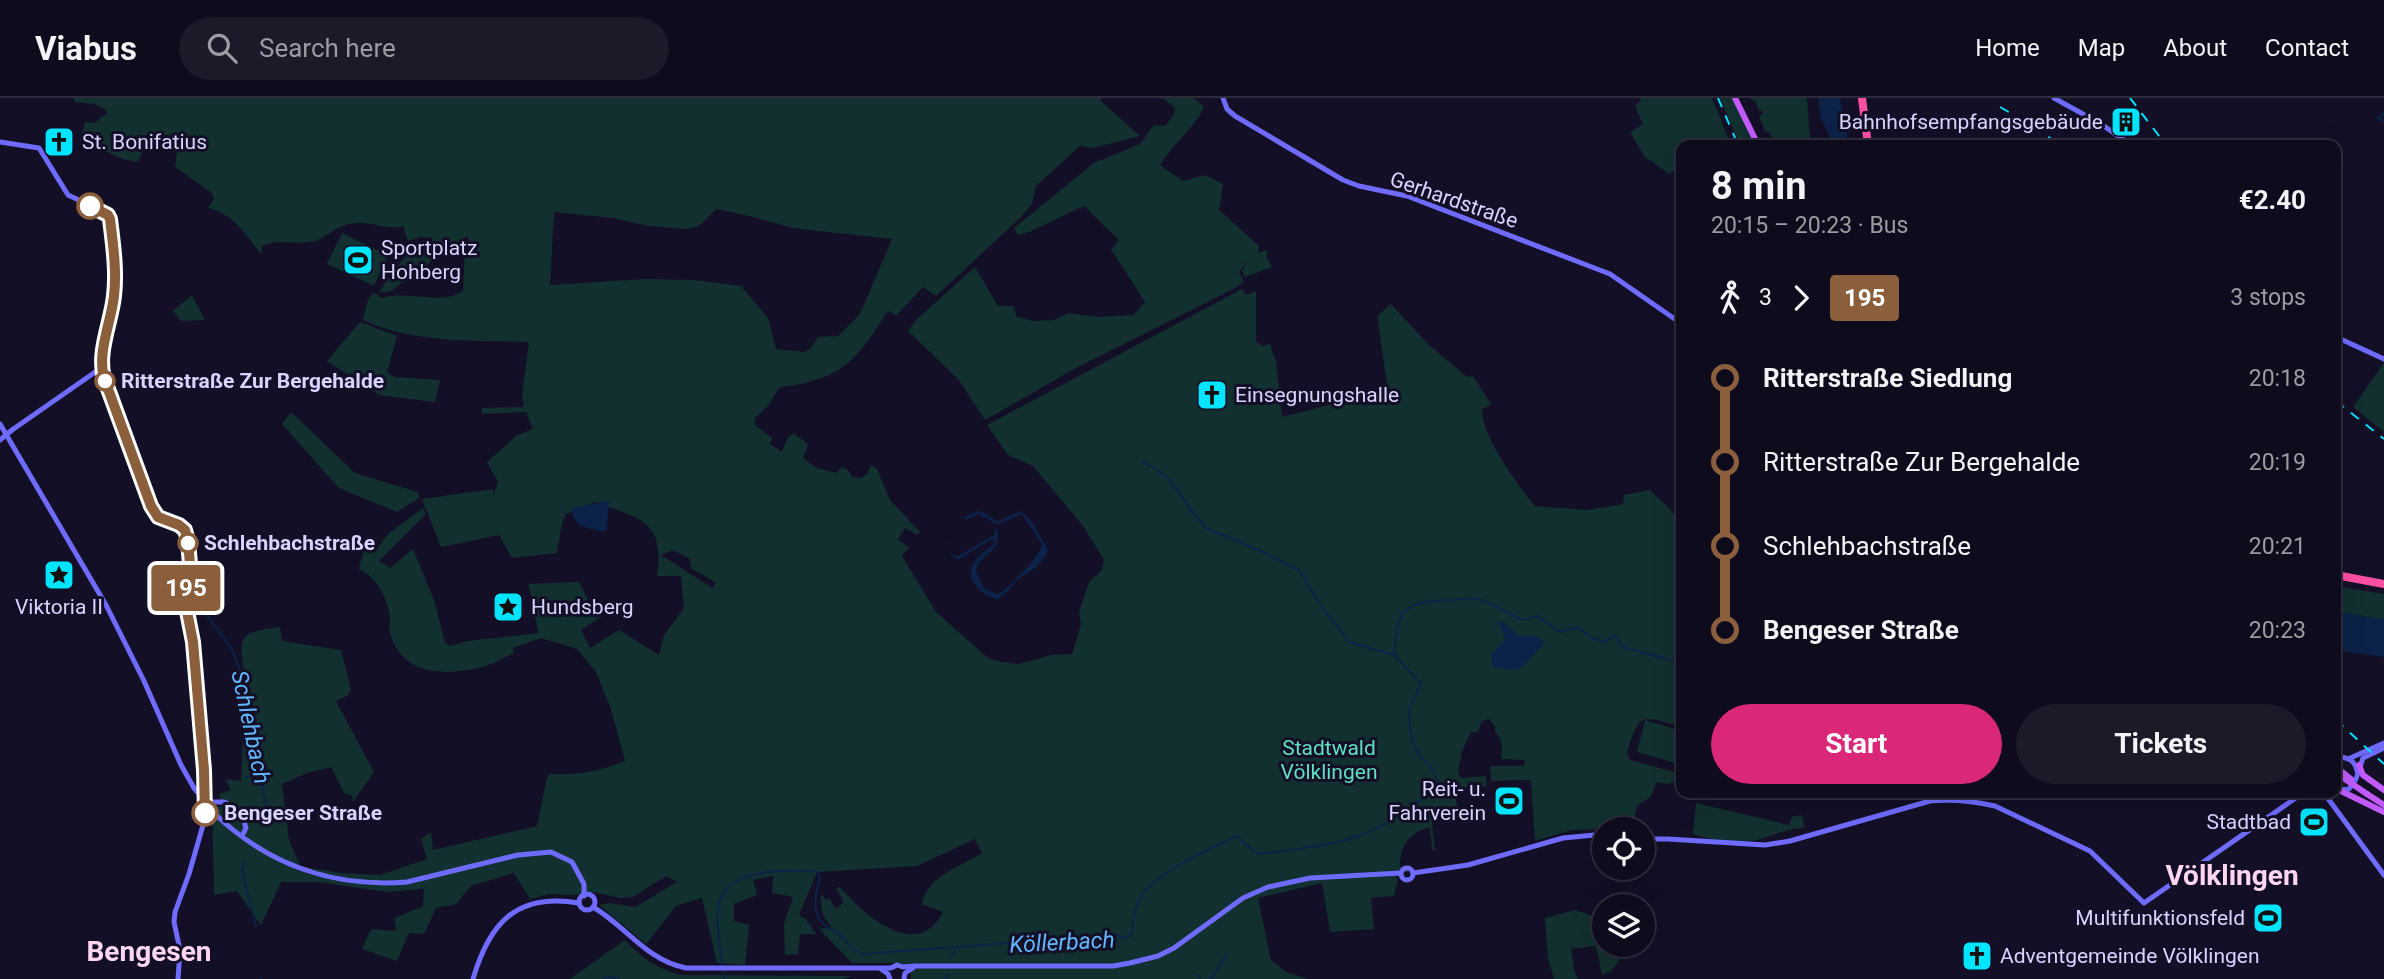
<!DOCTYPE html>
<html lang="en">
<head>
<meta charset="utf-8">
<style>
  :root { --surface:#0e0b1c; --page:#1c1929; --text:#f1f3f6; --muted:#9b9ba3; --line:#2e2b3b; --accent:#db2777 }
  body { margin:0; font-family:Roboto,sans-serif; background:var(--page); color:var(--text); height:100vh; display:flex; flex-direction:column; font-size:26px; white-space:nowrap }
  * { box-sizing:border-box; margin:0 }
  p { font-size:23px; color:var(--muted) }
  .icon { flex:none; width:38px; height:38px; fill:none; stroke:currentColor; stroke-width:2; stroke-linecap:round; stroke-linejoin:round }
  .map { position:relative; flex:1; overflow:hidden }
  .panel { position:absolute; left:1676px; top:42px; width:665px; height:658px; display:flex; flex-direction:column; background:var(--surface); border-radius:14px; box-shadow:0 7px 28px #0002,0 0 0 2px var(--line) }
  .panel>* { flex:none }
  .badge { padding:0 14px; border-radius:5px; font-size:24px; line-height:46px }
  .buttons { position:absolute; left:1592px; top:719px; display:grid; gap:14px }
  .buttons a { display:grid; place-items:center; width:63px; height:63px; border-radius:50%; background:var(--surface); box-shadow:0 7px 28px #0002,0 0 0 2px var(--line); font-size:35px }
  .map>.badge { position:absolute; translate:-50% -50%; box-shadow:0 0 0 4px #fff }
  .legs { display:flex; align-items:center; gap:10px; height:77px; padding:0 35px; font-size:23px }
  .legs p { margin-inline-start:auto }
  .head { display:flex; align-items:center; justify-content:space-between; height:119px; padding:0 35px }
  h1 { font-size:38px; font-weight:700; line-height:52px }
  .button { display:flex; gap:14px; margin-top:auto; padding:14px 35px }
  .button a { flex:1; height:80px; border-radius:42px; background:var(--accent); color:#fff; font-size:28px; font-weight:700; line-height:80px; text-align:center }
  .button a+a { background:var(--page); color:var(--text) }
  ul { padding:0 35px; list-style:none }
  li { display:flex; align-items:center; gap:24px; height:84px; font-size:26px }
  li i { display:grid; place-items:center; width:10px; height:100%; margin:0 9px; background:currentColor }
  li i::after { content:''; width:18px; height:18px; margin:-9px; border:5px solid; border-radius:50%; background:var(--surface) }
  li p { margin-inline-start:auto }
  li:first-child i { background:linear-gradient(#0000 50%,currentColor 0) }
  li:last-child i { background:linear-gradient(currentColor 50%,#0000 0) }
  header { display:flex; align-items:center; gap:42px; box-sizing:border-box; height:98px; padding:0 35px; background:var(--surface); border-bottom:2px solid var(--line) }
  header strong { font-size:33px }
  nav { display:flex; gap:38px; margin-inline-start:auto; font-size:24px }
  .search { width:490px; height:63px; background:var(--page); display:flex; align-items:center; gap:18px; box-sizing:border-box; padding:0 24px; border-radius:38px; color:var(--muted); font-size:26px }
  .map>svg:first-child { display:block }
</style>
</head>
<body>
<header>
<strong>Viabus</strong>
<div class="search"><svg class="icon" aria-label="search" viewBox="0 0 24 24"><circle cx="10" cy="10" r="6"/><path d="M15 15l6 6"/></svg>Search here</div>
<nav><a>Home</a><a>Map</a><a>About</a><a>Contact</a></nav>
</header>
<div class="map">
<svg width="2384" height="881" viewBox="0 0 2384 881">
  <rect width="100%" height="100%" fill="#130f26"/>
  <g fill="#12302f" fill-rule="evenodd">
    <path d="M 73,0 L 1101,0 L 1101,3 L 1140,38 L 1093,50 L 1080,48 L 1036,88 L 1032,106 L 1020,120 L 936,198 L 923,189 L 896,218 L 888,213 C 856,262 843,282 780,289 L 768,308 L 755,320 L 755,327 L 772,340 L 770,346 L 782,354 L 787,341 L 793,335 L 808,346 L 803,360 L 817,370 L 836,375 L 842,369 L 849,373 L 852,379 L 861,380 L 867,376 L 871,367 L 877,371 L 890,402 L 920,434 L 918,437 L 905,430 L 898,441 L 909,450 L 902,458 L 936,514 L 988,560 L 1001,564 L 1018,566 L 1052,557 L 1072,556 L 1081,526 L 1079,514 L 1089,484 L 1102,472 L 1104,462 L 1084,429 L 1033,368 L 1008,357 L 987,327 L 1242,191 L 1246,197 L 1256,193 L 1256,243 L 1263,248 L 1270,246 L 1276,264 L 1282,319 L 1388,292 L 1377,218 L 1391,206 L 1429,247 L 1467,279 L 1473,278 L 1491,306 L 1482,312 C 1482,338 1518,388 1535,408 L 1587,412 L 1623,406 L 1624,397 L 1650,392 L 1682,423 L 1682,590 L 1679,606 L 1682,609 L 1682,629 C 1642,618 1640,612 1627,654 L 1630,662 L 1682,676 L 1682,682 L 1667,686 L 1657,684 L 1650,699 L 1637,708 L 1632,731 L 1571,732 L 1535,743 L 1531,683 L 1525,682 L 1491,683 L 1490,668 L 1524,668 L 1525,662 L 1501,661 C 1502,649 1504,643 1495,634 L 1495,628 L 1489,621 L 1482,623 L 1478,634 L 1471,634 L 1462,653 L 1458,674 L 1461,680 L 1486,678 L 1487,688 L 1465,689 L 1457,693 L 1456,703 L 1460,715 L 1446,716 L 1432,724 L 1435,753 L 1432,751 L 1430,730 C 1410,732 1399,750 1400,769 L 1409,769 L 1408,774 L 1392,775 L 1398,781 L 1394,798 L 1371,800 L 1374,831 L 1330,834 L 1322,785 L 1258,800 L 1271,862 L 1286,874 L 1308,881 L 911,881 L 910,865 L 904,867 L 900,865 L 852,865 L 819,831 L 832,829 C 822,819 820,810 821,796 L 826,802 L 829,800 L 836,811 L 844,804 L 836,790 L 840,789 C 863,816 917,865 943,814 L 922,806 C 926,779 961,768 982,755 L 975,741 L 917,768 L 817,774 L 799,817 L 806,821 L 816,836 L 800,836 L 798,856 L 785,857 L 784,826 L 793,799 L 772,795 L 773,778 L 753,782 L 757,797 L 734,806 L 734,823 L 749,827 L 745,867 L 717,865 L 702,800 L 676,808 L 646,846 L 599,807 L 610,805 L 635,809 L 677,784 L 666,778 L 633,799 L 621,800 L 593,794 L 573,797 L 549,796 L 530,801 L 514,775 L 471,788 L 456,806 L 436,810 L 424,836 L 409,835 L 397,863 L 362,851 L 371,831 L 396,833 L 395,820 L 423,808 L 424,791 L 387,794 L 319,784 L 281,784 L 261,827 L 237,793 L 214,797 L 212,708 L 222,709 L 219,696 L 231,692 L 225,681 L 241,683 L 243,638 L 238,577 L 245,579 C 239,538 236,535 280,529 L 282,543 L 341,552 L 351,592 L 348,597 L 336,603 L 374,674 L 353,704 L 352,698 L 344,695 L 331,669 L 307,675 L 282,686 L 289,742 L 300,768 L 341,775 L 380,777 L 427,761 L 421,741 L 431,734 L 433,752 L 537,728 C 540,717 545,682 549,676 C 576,678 600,673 625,663 L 611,611 L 596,574 L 577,551 L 541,540 L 513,550 L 514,555 C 503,560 491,567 479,570 C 442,578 402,577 390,535 C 388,528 391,521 389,514 C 386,497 375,478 359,471 L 363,454 L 375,454 L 388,436 L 423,410 L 426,416 L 379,463 L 390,470 L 413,451 L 434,502 L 445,545 L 450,548 L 467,543 L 539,535 C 534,519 533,503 528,486 L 579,484 L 592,510 L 602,518 L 581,532 L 590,550 L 619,532 L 659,557 L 664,537 L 684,510 L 681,478 L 657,478 C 665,421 640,421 595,404 L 566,416 L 562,425 L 557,455 L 512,460 L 499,437 L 441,449 L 422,401 L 493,391 L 493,398 L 498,384 L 487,364 L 516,338 L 533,331 L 526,314 L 482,316 L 482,310 L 524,309 L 522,298 L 529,244 C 473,242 416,246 363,222 L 368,202 L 373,194 L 382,200 C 409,192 439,208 463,193 L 465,155 L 470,145 L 467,138 L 449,153 L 436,160 L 391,193 L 378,195 L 409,153 L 434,150 L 432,140 L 421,139 L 408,143 L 403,128 C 388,132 375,125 360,125 C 334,125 328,142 310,144 C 292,147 281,140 262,148 L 261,156 C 245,136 234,116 208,110 L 214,101 L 212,95 L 175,69 L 177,55 L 157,44 L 147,43 L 138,64 L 123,61 L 80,42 L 85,24 L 95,25 L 107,15 L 105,11 L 93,6 L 75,4 ZM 716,111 L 754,119 L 792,130 L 892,141 L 860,216 L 838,238 L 818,239 L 810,251 L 804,254 L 776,251 L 768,220 L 741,188 L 693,182 L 644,181 L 550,187 L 554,114 L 613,120 L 648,128 L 686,131 L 699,128 ZM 673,452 L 690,461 L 691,470 L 716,485 L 712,490 L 661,457 Z"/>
    <path d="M 1163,0 L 1193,0 L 1204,8 C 1197,28 1172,47 1160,67 L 1183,83 L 1205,77 L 1223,86 L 1219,112 L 1259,148 L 1258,155 L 1267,152 L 1267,160 L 1272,169 L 1245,179 L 1242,173 L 1249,161 L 1239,174 L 1244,184 L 1235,190 L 1076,270 L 985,322 L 959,282 L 908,233 L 917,221 L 975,169 L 998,208 L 1013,208 L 1017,219 L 1034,223 L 1053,222 L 1069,215 L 1097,219 L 1133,217 L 1145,204 L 1111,151 L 1119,142 L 1084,108 L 1029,134 L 1018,137 L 1014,130 L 1094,65 L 1140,46 L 1154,27 L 1165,28 L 1174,16 L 1175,10 Z"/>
    <polygon points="1640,0 1712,0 1731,47 1682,47 1682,68 1669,76 1645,59 1630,34 1643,26 1635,8 1641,2"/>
    <polygon points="1720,0 1732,0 1755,47 1740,47"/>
    <polygon points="1750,0 1807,0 1810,41 1801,47 1775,47 1768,33 1765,34 1759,18 1763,16 1762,12 1759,13 1756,4"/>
    <polygon points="342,135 388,157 374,188 327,166"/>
    <polygon points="192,197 205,222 181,223 173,213"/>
    <polygon points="360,224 397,238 387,274 394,279 440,282 435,304 379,297 327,263"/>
    <polygon points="2384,265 2384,334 2353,309"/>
    <polygon points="291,314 355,375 418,394 419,400 397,414 339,390 282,326"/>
    <polygon points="2336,488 2384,496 2384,522 2336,513"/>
    <polygon points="1645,622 1682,633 1682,667 1637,654"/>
    <path d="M 1696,705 L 1789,727 L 1792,719 L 1802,717 L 1805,730 C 1791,730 1774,736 1761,741 C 1746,746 1707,742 1693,736 Z"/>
    <path d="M 1575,812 L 1593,818 C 1593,839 1605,848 1620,861 L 1611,873 L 1602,877 L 1596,848 L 1571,851 L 1574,872 L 1578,881 L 1554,881 L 1548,860 L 1545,820 Z"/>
    <path d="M 625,842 C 643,861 655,869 680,877 L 852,878 L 842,881 L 570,881 Z"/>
  </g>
  <g fill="#0c2248">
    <polygon points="1818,0 1840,0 1849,47 1829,47 1829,37 1821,21"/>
    <path d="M 609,403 L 607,431 L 604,434 C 588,430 571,429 572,410 Z"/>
    <path d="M 978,413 L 987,416 L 997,424 L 1021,413 L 1032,424 L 1048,452 C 1044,465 1032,473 1021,479 C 1011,485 1009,497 996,501 C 983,498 964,482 973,466 C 977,458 987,452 994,446 L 994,442 L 990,442 L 958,462 L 952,458 L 948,443 L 949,443 L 950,453 L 956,459 L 994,437 L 995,431 L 998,432 L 997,447 L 978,466 L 976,473 L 984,490 L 997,496 C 1007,493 1041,457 1042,446 L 1022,416 L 997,427 L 979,416 L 968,421 L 962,420 Z"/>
    <polygon points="2336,513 2384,522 2384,559 2336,552"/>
    <path d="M 1497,523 L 1504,524 L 1518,538 L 1534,537 L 1544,543 C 1542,549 1538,551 1534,556 C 1520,575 1514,573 1493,569 L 1491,556 L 1503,544 L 1505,539 Z"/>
  </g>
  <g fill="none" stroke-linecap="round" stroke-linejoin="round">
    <g stroke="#0c2248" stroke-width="2">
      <polyline points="2384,15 2378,20 2384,23"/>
      <polyline points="1143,363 1150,368"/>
      <polyline points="1152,369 1167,379 1205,430 1259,452 1300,473 1320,507 1349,544 1394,557"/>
      <polyline points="197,504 232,551 243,580 257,665 270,723"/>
      <polyline points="247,679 259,675"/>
      <polyline points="2280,695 2286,700"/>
      <polyline points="244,763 242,773 256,828"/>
      <polyline points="950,860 957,849"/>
      <polyline points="1198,877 1200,881"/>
      <polyline points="261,880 261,881"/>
      <polyline points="603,881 608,879 619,881"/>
      <path d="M 724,881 C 723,861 715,828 718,809 C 724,770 787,771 817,774 L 820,779 C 815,796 810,818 828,830 C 832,832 834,832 838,835 C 847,843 850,851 863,856 L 1102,838 L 1116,837 L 1126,840 L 1132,836 C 1132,826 1135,813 1138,804 C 1150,776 1210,751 1237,738 L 1257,756 C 1310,750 1362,746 1405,713 C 1418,703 1428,700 1438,687 C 1436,670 1421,663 1415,649 C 1411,639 1408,620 1410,610 C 1411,603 1419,594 1421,585 L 1394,557 C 1398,510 1404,503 1451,502 C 1459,502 1471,499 1478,501 C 1493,506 1509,516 1523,522 L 1537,518 L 1560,534 L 1577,529 L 1592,540 L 1606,544 L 1615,537 L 1623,549 L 1682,565"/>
      <polyline points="945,881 949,877"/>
      <polyline points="1211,881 1227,856"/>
    </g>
    <g stroke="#6f6bff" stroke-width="5">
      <polyline points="1223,0 1227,11 1235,18 1343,82 1359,88 1407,98 1610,176 1682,226"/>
      <polyline points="2054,0 2101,26 2131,47"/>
      <polyline points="0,44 39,50 68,97 100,112 110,121 114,156 114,196 101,268 119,324 151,408 158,419 179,427 185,432 188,443 191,478 184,498 185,509 193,544 204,672 205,712 203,727 189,776 175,814 174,824 180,852 178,881"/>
      <polyline points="2336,239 2384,261"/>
      <polyline points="0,326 106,507 144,583 181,667 194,690"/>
      <polyline points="12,332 101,270"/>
      <path d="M 2336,660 C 2347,658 2355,662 2357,673"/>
      <polyline points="2348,661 2384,645"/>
      <polyline points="2336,692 2349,691 2356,681 2363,660 2384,650"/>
      <polyline points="2324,695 2384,777"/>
      <polyline points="205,704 224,704 241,713 246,730 242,738"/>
      <path d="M 216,717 C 269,767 334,790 407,784 L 518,757 L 551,754 L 572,764 L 584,786 L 584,798"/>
      <polyline points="1643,733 1647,738 1643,745"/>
      <path d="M 1646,741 L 1668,741 L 1765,747 L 1790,743 L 1930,703 C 1953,701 1973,703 1995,708 L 2090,753 L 2144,805 L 2303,695"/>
      <circle cx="1407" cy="776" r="6"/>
      <polyline points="1413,775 1468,767 1563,740 1605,736"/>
      <circle cx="587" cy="804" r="8"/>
      <path d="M 593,809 C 627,829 646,862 686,870 L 891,870 L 897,867 L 903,869 L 915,868 L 1113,868 L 1130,865 L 1158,858 L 1174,850 L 1243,800 L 1268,789 L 1310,780 L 1401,775"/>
      <polyline points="881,871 888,876 890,881"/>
      <path d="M 473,881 C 489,826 516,794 579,805"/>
      <polyline points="904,881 905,875 913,870"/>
    </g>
    <g stroke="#c25bff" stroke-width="6">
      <polyline points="1735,0 1758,47"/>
      <polyline points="2336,655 2341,659"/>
      <polyline points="2359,667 2363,677 2384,692"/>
      <polyline points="2336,669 2351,681"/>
      <polyline points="2341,693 2384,714"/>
      <polyline points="2367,696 2384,707"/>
    </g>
    <g stroke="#ff4fa3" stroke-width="8">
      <polyline points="1862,0 1868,47"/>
      <polyline points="2336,477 2384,486"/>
    </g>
    <g stroke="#00e5ff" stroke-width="2" stroke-dasharray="10 9" stroke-linecap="butt">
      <polyline points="1718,0 1738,47"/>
      <polyline points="2130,0 2166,47"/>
      <polyline points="2000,9 2045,35 2056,47"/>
      <polyline points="1889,42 1894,47"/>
      <polyline points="2336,303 2384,341"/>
      <polyline points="2336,622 2384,666"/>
    </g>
    <g stroke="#6f6bff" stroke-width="5">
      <polyline points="0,342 12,332"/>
      <polyline points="194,690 216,717"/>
    </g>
    <polyline stroke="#c25bff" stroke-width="6" points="2336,675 2367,696"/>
  </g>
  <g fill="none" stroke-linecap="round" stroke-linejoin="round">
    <g stroke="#fff" stroke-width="16">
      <path id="line-1" d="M 90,108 L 108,117 L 110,121 C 113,146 117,173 114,198 C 111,225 97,254 104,280 L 151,408 L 158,419 L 179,427 L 185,432 L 188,443 L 191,478 L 184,498 L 193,544 L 204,672 L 205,715"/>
    </g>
    <use href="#line-1" stroke="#8b5e3c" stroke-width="10"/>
  </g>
  <defs>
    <g id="building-square" transform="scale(1.575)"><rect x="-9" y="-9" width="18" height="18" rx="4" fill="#00e5ff" stroke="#130f26"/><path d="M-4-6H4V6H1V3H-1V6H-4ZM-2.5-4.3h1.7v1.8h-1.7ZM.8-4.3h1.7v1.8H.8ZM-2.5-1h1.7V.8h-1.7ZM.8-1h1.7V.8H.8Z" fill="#111"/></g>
    <g id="church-square" transform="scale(1.575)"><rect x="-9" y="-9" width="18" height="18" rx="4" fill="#00e5ff" stroke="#130f26"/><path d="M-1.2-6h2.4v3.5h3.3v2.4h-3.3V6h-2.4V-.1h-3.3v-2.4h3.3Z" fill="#111"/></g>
    <g id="stadium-square" transform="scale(1.575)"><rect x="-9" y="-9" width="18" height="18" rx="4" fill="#00e5ff" stroke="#130f26"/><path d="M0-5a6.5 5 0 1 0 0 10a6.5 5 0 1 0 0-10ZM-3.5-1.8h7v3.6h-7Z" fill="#111"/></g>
    <g id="sight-square" transform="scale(1.575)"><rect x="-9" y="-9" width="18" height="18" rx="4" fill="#00e5ff" stroke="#130f26"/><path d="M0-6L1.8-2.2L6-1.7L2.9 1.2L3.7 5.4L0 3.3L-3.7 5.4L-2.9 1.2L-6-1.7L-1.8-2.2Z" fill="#111"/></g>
  </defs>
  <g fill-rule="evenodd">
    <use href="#building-square" x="2126" y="24"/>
    <use href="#church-square" x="59" y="44"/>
    <use href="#stadium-square" x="358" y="162"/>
    <use href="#church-square" x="1212" y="297"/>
    <use href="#sight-square" x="59" y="477"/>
    <use href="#sight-square" x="508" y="509"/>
    <use href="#stadium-square" x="1509" y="703"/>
    <use href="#stadium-square" x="2314" y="724"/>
    <use href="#stadium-square" x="2268" y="820"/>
    <use href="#church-square" x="1977" y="858"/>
  </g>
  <g fill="#fff" stroke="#8b5e3c" stroke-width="3.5">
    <circle cx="90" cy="108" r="12"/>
    <circle cx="105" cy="283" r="9"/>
    <circle cx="188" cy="445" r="9"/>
    <circle cx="205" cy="715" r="12"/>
  </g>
  <g text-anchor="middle" stroke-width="6" stroke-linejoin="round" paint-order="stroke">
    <g font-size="21" fill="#d9d4ff" stroke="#130f26" text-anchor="start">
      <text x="2103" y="31" text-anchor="end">Bahnhofsempfangsgebäude</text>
      <text x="82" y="51">St. Bonifatius</text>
      <text x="381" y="157">Sportplatz<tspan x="381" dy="24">Hohberg</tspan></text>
      <text x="1235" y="304">Einsegnungshalle</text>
      <text x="59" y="516" text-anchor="middle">Viktoria II</text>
      <text x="531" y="516">Hundsberg</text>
      <text x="1486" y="698" text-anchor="end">Reit- u.<tspan x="1486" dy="24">Fahrverein</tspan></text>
      <text x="2291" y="731" text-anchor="end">Stadtbad</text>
      <text x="2245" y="827" text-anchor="end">Multifunktionsfeld</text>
      <text x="2000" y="865">Adventgemeinde Völklingen</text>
    </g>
    <g font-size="21" fill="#d9d4ff" stroke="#130f26">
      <text transform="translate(1454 102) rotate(19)" y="7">Gerhardstraße</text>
    </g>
    <g font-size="21" font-weight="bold" fill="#d9d4ff" stroke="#130f26" text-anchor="start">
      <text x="121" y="290">Ritterstraße Zur Bergehalde</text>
      <text x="204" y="452">Schlehbachstraße</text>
      <text x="224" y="722">Bengeser Straße</text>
    </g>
    <g font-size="21" fill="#5fe0c0" stroke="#130f26">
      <text x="1329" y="657">Stadtwald<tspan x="1329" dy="24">Völklingen</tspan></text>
    </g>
    <g font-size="23" font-style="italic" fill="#62b6ff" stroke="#130f26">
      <text transform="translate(251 629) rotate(78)" y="8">Schlehbach</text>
      <text transform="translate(1062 844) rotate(-3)" y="8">Köllerbach</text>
    </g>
    <g font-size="28" font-weight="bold" fill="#ffd6f0" stroke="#130f26">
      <text x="2232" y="787">Völklingen</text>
      <text x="149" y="863">Bengesen</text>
    </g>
  </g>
</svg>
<div class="buttons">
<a><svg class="icon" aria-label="locate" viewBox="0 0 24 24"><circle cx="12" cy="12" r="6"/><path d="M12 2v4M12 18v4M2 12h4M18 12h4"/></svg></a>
<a><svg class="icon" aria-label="layers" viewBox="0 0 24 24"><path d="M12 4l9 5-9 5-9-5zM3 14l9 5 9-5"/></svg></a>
</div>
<b class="badge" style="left:186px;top:490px;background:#8b5e3c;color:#fff">195</b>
<section class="panel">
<div class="head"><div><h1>8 min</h1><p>20:15 – 20:23 · Bus</p></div><b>€2.40</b></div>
<div class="legs"><svg class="icon" aria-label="walk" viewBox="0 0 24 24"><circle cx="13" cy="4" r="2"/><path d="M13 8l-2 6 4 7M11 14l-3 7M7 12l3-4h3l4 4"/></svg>3<svg class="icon" aria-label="forward" viewBox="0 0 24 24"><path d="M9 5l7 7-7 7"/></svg><b class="badge" style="background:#8b5e3c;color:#fff">195</b><p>3 stops</p></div>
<ul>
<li><i style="color:#8b5e3c"></i><b>Ritterstraße Siedlung</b><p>20:18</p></li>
<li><i style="color:#8b5e3c"></i><span>Ritterstraße Zur Bergehalde</span><p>20:19</p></li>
<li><i style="color:#8b5e3c"></i><span>Schlehbachstraße</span><p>20:21</p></li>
<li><i style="color:#8b5e3c"></i><b>Bengeser Straße</b><p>20:23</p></li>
</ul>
<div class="button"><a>Start</a><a>Tickets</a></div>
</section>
</div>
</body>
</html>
